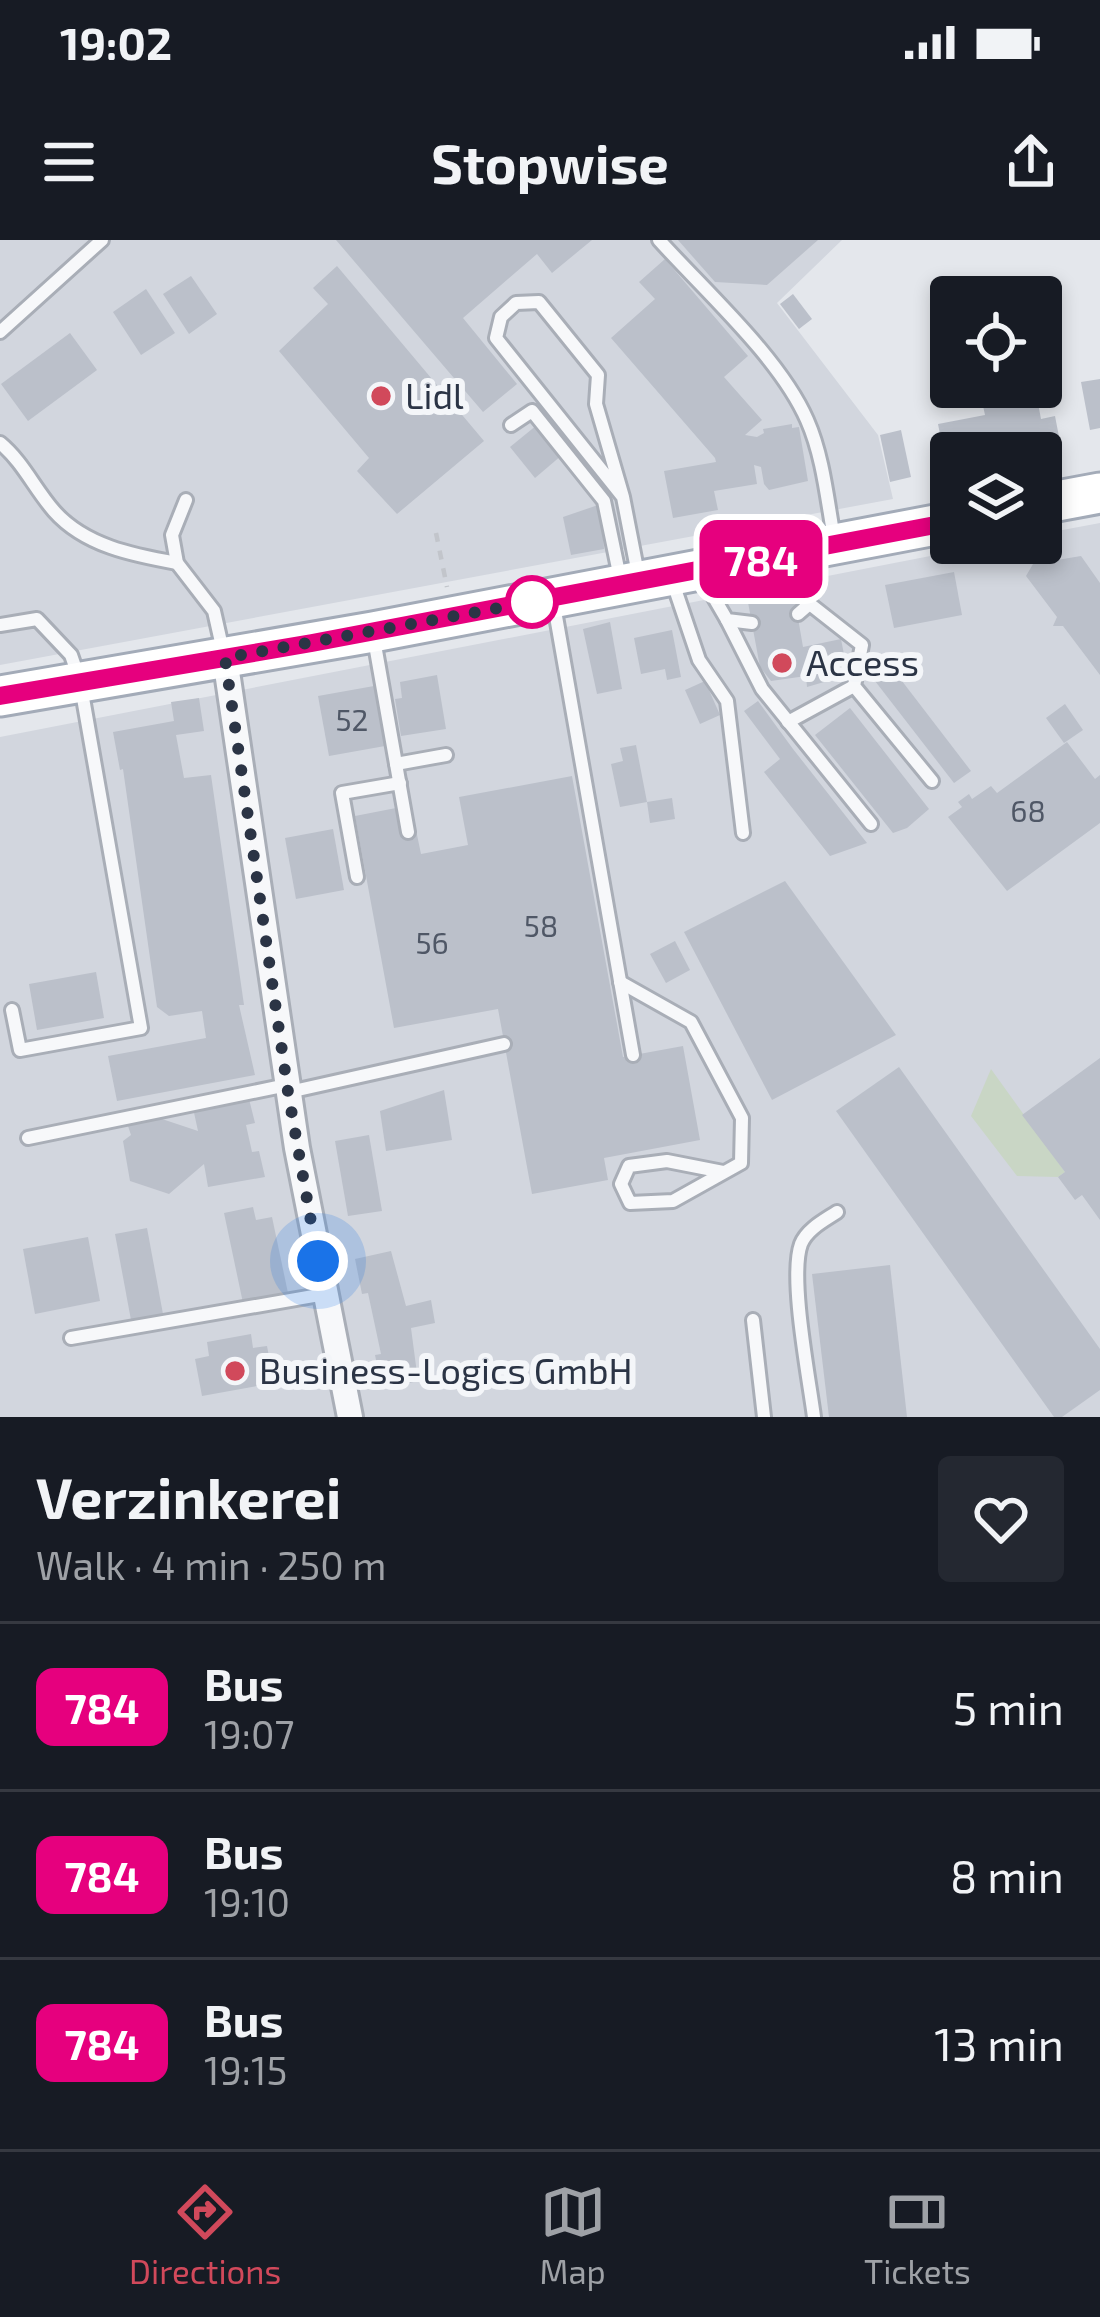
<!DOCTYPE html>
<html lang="en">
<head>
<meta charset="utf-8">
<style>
  :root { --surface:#171b24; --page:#242831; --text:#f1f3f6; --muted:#9ea1a6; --line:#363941; --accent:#d1495b }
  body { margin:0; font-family:"Exo 2",sans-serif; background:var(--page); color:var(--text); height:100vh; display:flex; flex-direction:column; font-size:45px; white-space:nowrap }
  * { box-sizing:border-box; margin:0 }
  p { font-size:39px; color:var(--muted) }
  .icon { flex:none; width:66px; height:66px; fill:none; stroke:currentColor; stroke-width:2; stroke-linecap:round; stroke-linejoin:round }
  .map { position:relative; height:1177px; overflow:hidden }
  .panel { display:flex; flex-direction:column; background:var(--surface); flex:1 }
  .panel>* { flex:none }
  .badge { padding:0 24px; border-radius:18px; font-size:42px; line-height:78px }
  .fabs { position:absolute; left:930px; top:36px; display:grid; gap:24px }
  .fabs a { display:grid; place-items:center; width:132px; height:132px; border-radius:12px; background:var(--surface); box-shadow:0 6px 18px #0003; font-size:60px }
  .you { position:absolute; width:60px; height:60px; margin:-30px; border:9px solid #fff; border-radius:50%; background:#1a73e8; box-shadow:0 0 0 18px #1a73e833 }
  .map>.badge { position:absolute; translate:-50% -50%; box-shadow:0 0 0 6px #fff }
  .round { display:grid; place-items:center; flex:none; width:126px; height:126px; border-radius:12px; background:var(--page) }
  .headline { display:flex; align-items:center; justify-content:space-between; height:204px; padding:0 36px }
  h1 { font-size:57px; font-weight:700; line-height:90px }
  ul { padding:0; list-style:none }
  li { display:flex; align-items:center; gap:36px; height:168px; padding:0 36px; border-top:3px solid var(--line) }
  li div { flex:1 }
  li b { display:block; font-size:45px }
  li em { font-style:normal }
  li .badge { min-width:132px; font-weight:700; text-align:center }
  .status { display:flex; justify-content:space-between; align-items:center; height:84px; padding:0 60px; background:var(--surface); direction:ltr }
  .status svg { height:33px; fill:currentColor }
  header { display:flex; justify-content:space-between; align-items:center; height:156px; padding:0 36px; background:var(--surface); font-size:54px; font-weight:700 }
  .tab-bar { display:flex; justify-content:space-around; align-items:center; height:168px; border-top:3px solid var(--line); background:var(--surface); font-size:33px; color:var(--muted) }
  .tab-bar a { display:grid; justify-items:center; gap:6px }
  .tab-bar .active { color:var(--accent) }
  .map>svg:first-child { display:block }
</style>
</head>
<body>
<div class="status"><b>19:02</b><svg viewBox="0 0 49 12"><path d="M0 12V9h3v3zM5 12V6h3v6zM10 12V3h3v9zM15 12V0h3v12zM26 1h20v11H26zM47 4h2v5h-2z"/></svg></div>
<header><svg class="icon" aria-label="menu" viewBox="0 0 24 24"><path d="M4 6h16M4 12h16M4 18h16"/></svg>Stopwise<svg class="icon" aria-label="share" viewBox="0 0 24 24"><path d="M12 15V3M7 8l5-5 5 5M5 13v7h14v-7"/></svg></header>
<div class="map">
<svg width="1100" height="1177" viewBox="0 0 1100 1177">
  <rect width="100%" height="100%" fill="#e4e7ec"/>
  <g fill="#d2d6de">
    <polygon points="0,0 842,0 777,63 878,195 893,259 0,425"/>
    <polygon points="1100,283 1100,1177 0,1177 0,497 997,303 1041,303 1041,294"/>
  </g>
  <polygon fill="#c9d6c5" points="991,829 1065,932 1058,937 1017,936 971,876"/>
  <g fill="#bbc0ca">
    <polygon points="336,0 592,0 552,33 537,14 463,78 517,144 483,172"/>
    <polygon points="678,0 818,0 767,45 715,42"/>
    <polygon points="665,19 748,116 724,137 762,180 745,195 757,197 764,193 763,189 792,184 792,188 799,187 808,241 769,250 764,244 761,227 754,225 757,244 714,251 718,270 673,278 664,231 716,222 715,218 611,98 655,59 639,42"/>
    <polygon points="337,26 484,201 397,274 357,231 369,218 279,111 328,64 313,48"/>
    <polygon points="191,36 217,74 189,94 163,54"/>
    <polygon points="146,49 175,93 141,115 113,72"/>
    <polygon points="793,54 812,79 799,89 780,64"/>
    <polygon points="70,93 97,130 28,181 1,144"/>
    <polygon points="1100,139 1100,188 1090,190 1081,142"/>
    <polygon points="979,147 1001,147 1005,165 1037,158 1041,179 1055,176 1061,207 1030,213 951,213 951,224 946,225 938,184 985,175"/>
    <polygon points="537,185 562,215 535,238 510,207"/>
    <polygon points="901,190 911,237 890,242 880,195"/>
    <polygon points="601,264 604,309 571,315 563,277"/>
    <polygon points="1081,316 1100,343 1100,435 1063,386 1053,386 1057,377 1026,336 1033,324"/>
    <polygon points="954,332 962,375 894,388 885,345"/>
    <polygon points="793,349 803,407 841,399 848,435 807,447 806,436 771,441 760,427 747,357"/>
    <polygon points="610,382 622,449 597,454 583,389"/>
    <polygon points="672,390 681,437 667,440 665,429 641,434 634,398"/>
    <polygon points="892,428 971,531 954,543 875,441"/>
    <polygon points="437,435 446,489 401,496 395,459 402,458 400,442"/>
    <polygon points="705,441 720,475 700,484 685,450"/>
    <polygon points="374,446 385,506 329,516 318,456"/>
    <polygon points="199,458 204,491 176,495 184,538 211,535 244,765 239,765 255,835 117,861 108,816 206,798 202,771 169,776 157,767 123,529 120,530 113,492 174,481 171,462"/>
    <polygon points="758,461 793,509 867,603 830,616 764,532 780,519 744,471"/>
    <polygon points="1065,464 1083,490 1064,503 1046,478"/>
    <polygon points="850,468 929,569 907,588 893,593 815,495"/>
    <polygon points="1067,502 1095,539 1100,535 1100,583 1007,651 948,577 962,567 958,562 969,554 972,559 991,546 997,553"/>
    <polygon points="636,505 647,562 620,567 611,524 623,521 620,508"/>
    <polygon points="572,536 623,817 683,806 700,900 604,918 608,940 532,954 498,769 394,788 355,576 396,568 401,593 416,590 421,614 468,605 459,557"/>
    <polygon points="672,558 675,579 650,583 647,562"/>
    <polygon points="333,589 344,650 296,659 285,598"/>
    <polygon points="785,641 896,795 772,860 684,692"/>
    <polygon points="675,701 690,730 666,743 650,714"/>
    <polygon points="96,732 104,778 37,790 29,744"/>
    <polygon points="1100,818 1100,980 1082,955 1075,960 1058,937 1065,932 1022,875"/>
    <polygon points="899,827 1100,1109 1100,1150 1062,1177 1054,1177 836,871"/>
    <polygon points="444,850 452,900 386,911 380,871"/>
    <polygon points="249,859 255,883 246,885 252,912 259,911 265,937 208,947 204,924 169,954 130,941 123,901 131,895 128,886 137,879 145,883 153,876 198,891 193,868"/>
    <polygon points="369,895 382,971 348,976 335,901"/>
    <polygon points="253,967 256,980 272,977 288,1053 243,1063 224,973"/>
    <polygon points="147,988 163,1074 131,1080 115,994"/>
    <polygon points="88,997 100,1061 35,1074 23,1009"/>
    <polygon points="391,1011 406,1066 431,1060 435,1083 411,1088 418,1141 382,1149 375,1115 381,1114 368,1053 362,1054 355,1019"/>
    <polygon points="890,1025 907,1177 829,1177 812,1034"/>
    <polygon points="251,1094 253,1108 267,1106 274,1143 202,1156 195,1119 209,1116 207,1102"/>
  </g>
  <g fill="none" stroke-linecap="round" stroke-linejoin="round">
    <g stroke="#a9aeb7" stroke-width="18">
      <g id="lane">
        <path d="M 659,0 C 705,51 780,118 807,180 C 823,216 827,259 834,298"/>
        <polyline points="0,92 102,0"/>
        <polyline points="511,185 532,171 604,261 620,338"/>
        <path d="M 0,203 C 23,222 34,248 54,271 C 85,306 133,315 177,323"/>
        <polyline points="623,257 596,164 598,135 539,62 516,63 501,77 496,98 623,257 638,334"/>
        <polyline points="186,260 172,295 177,323 214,371 223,411"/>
        <polyline points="702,337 727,380 752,383"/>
        <polyline points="673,343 699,420 727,461 743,593"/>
        <polyline points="806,361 862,405 854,446 932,541"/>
        <polyline points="554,365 633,815"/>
        <polyline points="798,374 806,367 803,313"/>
        <polyline points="727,380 762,449 871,584"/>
        <polyline points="0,385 37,379 71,415 80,441 141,788 20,810 12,770"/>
        <polyline points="374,399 408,592"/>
        <polyline points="788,482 854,446"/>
        <polyline points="396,524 446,515"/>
        <polyline points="357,637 342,553 400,543"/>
        <polyline points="620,742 691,782 742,878 741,923 673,961 630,963 621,944 629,926 667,921 723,932"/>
        <polyline points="289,852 504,804"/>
        <polyline points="28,898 287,845"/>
        <polyline points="753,1080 764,1177"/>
        <polyline points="71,1098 325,1054"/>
        <path d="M 814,1177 C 809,1138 789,1037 801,1004 C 807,989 825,980 837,972"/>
      </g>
    </g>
    <g stroke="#a9aeb7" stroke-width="30">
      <polyline id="street" points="225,418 297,908 350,1177"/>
    </g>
    <g stroke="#a3abb8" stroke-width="45">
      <g id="primary">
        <polyline points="1041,264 1100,253"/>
        <polyline points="0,456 373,392 951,282"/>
      </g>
    </g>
    <g stroke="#c2c5cb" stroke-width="4.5" stroke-dasharray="9 9" stroke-linecap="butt">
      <polyline points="436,293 447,347"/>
      <polyline points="972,305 984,303"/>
    </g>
    <use href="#lane" stroke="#f7f8fa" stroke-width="12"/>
    <use href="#street" stroke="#f7f8fa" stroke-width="24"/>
    <use href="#primary" stroke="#fff" stroke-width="39"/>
  </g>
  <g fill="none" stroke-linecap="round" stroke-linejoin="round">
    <g stroke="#fff" stroke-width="27">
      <polyline id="line" points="0,456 312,403 951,282"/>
    </g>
    <use href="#line" stroke="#e6007e" stroke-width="18"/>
    <polyline stroke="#2b3445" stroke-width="12" stroke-dasharray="0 21.6" points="318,1021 288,852 225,418 532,362"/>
  </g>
  <g fill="#d1495b" stroke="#f4f6f9" stroke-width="4.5">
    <circle cx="381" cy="156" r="12"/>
    <circle cx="782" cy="423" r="12"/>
    <circle cx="235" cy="1131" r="12"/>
  </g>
  <circle fill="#fff" stroke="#e6007e" stroke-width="6" cx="532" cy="362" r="24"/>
  <g text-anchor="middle" stroke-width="12" stroke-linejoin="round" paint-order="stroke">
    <g font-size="30" fill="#4f5766">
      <text x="352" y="491">52</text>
      <text x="1028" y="582">68</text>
      <text x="541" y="697">58</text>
      <text x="432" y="714">56</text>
    </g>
    <g font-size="36" fill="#2b3445" stroke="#f4f6f9" text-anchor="start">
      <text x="405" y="169">Lidl</text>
      <text x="806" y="436">Access</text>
      <text x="259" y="1144">Business-Logics GmbH</text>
    </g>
  </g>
</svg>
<div class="fabs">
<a><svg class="icon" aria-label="locate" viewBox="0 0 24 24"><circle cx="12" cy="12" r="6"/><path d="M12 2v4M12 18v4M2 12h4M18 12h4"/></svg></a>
<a><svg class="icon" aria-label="layers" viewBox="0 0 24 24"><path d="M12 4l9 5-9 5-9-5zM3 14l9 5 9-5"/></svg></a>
</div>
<div class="you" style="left:318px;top:1021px"></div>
<b class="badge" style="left:761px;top:319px;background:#e6007e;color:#fff">784</b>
</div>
<section class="panel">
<div class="headline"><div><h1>Verzinkerei</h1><p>Walk · 4 min · 250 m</p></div><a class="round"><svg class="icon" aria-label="heart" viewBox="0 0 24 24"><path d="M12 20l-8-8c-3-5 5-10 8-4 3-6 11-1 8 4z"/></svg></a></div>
<ul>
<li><span class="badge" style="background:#e6007e;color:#fff">784</span><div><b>Bus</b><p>19:07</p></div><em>5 min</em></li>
<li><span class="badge" style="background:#e6007e;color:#fff">784</span><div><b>Bus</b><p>19:10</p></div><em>8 min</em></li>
<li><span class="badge" style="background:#e6007e;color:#fff">784</span><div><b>Bus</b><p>19:15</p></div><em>13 min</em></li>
</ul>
</section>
<nav class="tab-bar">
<a class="active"><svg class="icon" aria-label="directions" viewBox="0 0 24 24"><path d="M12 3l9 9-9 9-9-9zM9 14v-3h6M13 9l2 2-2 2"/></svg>Directions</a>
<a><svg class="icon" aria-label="map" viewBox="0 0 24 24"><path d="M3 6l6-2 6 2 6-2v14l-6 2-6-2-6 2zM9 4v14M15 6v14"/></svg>Map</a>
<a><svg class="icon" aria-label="tickets" viewBox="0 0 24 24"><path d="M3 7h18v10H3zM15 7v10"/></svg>Tickets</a>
</nav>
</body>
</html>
